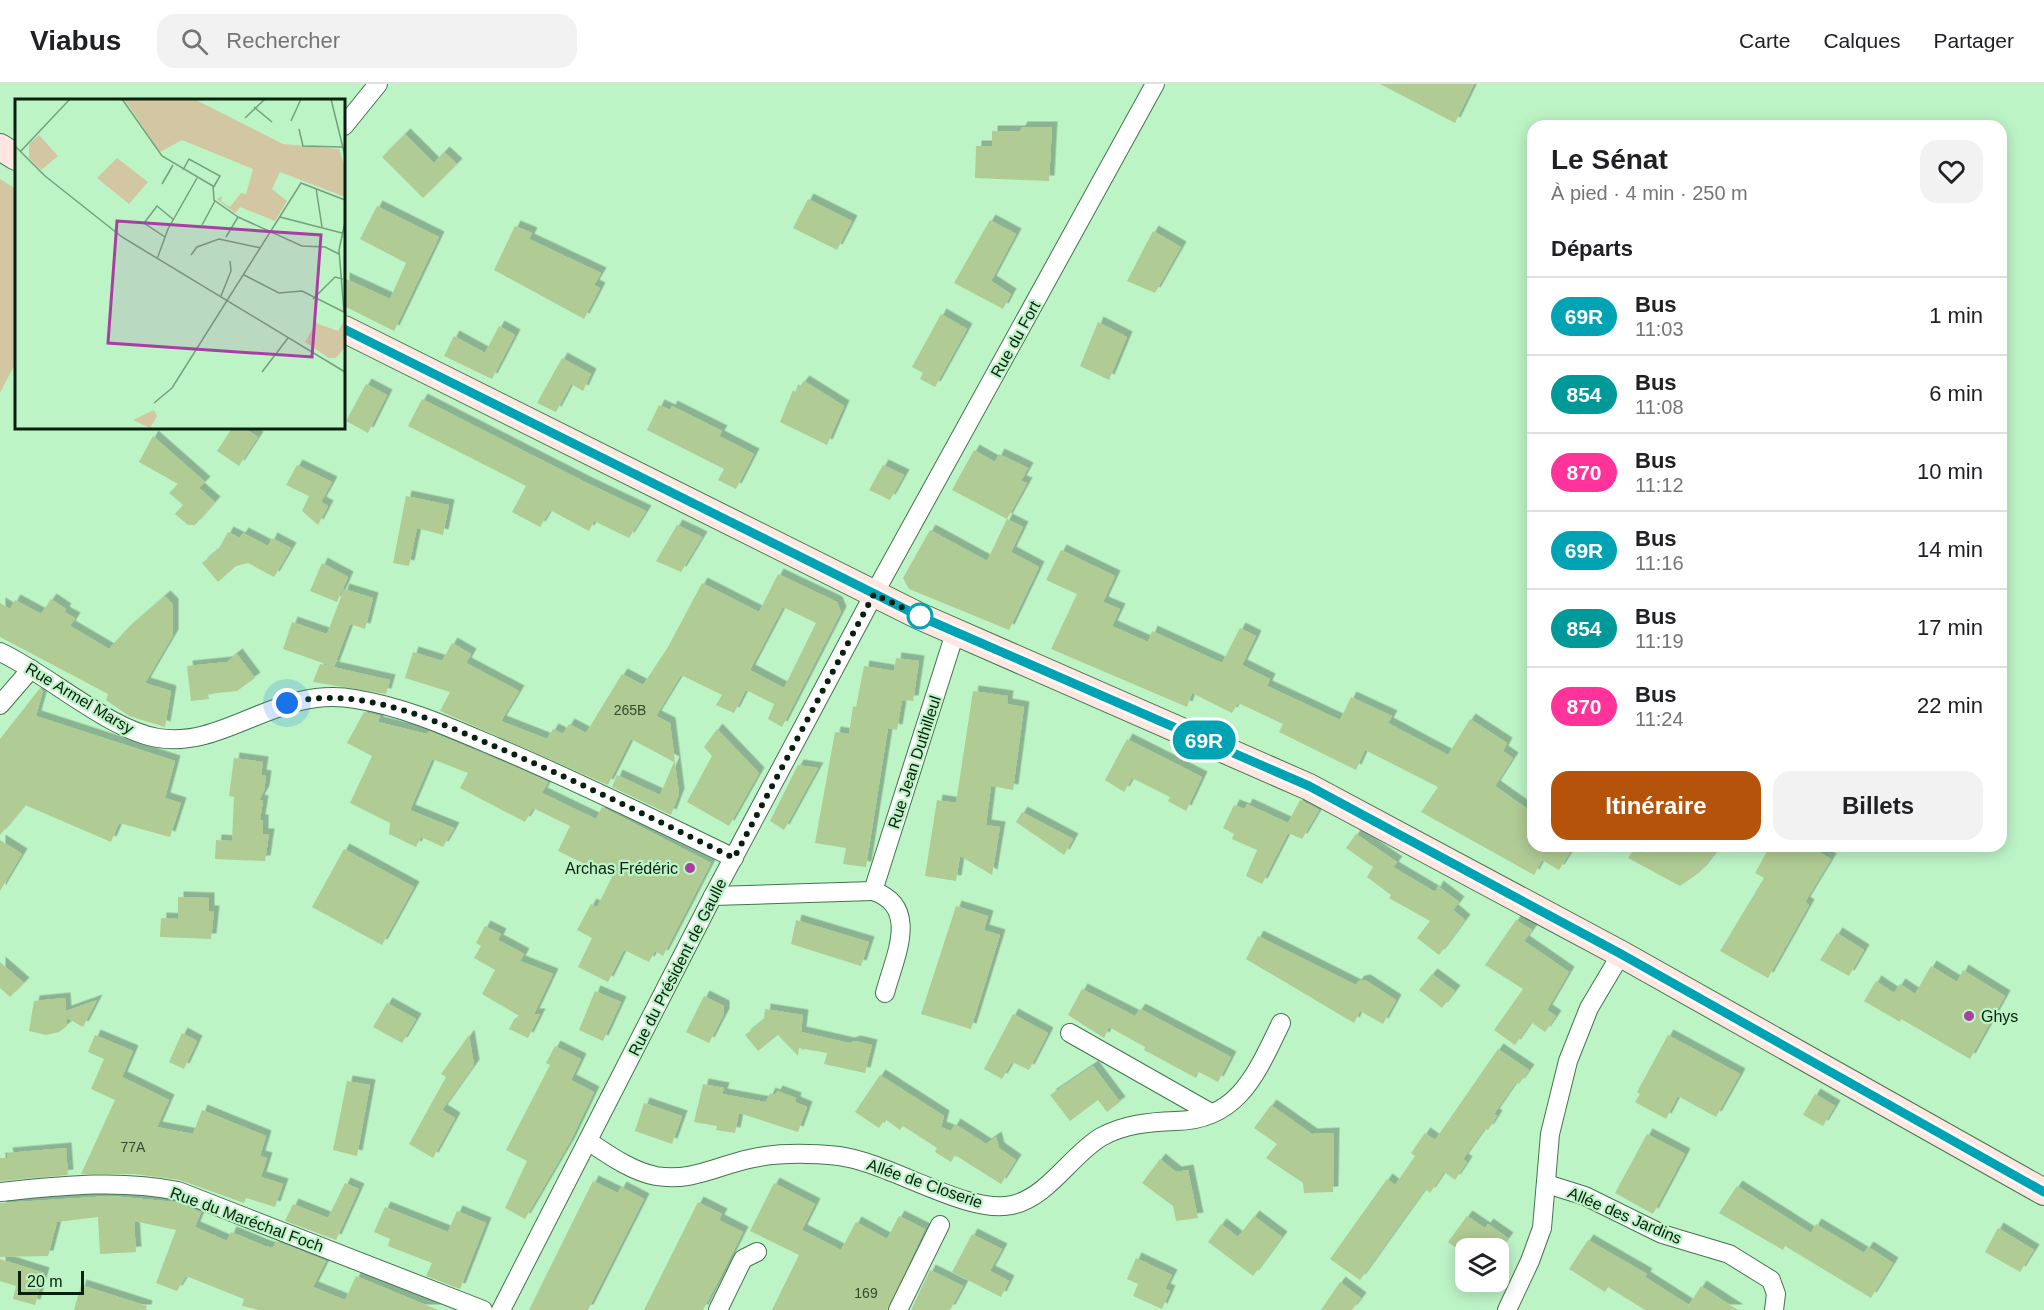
<!DOCTYPE html>
<html lang="fr">
<head>
<meta charset="utf-8">
<style>
  :root { --surface:#fff; --page:#f2f2f2; --text:#202124; --muted:#757577; --line:#e0e0e0; --accent:#b45309 }
  body { margin:0; font-family:Helvetica,sans-serif; background:var(--page); color:var(--text); height:100vh; display:flex; flex-direction:column; font-size:22px; white-space:nowrap }
  * { box-sizing:border-box; margin:0 }
  p { font-size:20px; color:var(--muted) }
  .icon { flex:none; width:33px; height:33px; fill:none; stroke:currentColor; stroke-width:2; stroke-linecap:round; stroke-linejoin:round }
  .map { position:relative; flex:1; overflow:hidden }
  .sheet { position:absolute; left:1527px; top:36px; width:480px; height:732px; display:flex; flex-direction:column; background:var(--surface); border-radius:18px; box-shadow:0 3px 15px #0003 }
  .sheet>* { flex:none }
  .badge { padding:0 12px; border-radius:20px; font-size:21px; line-height:39px }
  .tools { position:absolute; left:1455px; top:1154px; display:grid; gap:12px }
  .tools a { display:grid; place-items:center; width:54px; height:54px; border-radius:12px; background:var(--surface); box-shadow:0 3px 15px #0003; font-size:30px }
  .scale { position:absolute; left:18px; bottom:15px; width:66px; box-sizing:border-box; padding-left:6px; border:3px solid #091f0f; border-top:0; font-size:16px; line-height:21px; white-space:nowrap; color:#091f0f; -webkit-text-stroke:4px #bdf4c6; paint-order:stroke }
  .you { position:absolute; width:30px; height:30px; margin:-15px; border:4px solid #fff; border-radius:50%; background:#1a73e8; box-shadow:0 0 0 9px #1a73e833 }
  .map>.badge { position:absolute; translate:-50% -50%; box-shadow:0 0 0 3px #fff }
  h2 { padding:0 24px; font-size:22px; line-height:54px }
  .round { display:grid; place-items:center; flex:none; width:63px; height:63px; border-radius:18px; background:var(--page) }
  .headline { display:flex; align-items:center; justify-content:space-between; height:102px; padding:0 24px }
  h1 { font-size:28px; font-weight:600; line-height:45px }
  .cta { display:flex; gap:12px; margin-top:auto; padding:12px 24px }
  .cta a { flex:1; height:69px; border-radius:18px; background:var(--accent); color:#fff; font-size:24px; font-weight:600; line-height:69px; text-align:center }
  .cta a+a { background:var(--page); color:var(--text) }
  ul { padding:0; list-style:none }
  li { display:flex; align-items:center; gap:18px; height:78px; padding:0 24px; border-top:2px solid var(--line) }
  li div { flex:1 }
  li b { display:block; font-size:22px }
  li em { font-style:normal }
  li .badge { min-width:66px; font-weight:700; text-align:center }
  header { display:flex; align-items:center; gap:36px; box-sizing:border-box; height:84px; padding:0 30px; background:var(--surface); border-bottom:2px solid var(--line) }
  header strong { font-size:28px }
  nav { display:flex; gap:33px; margin-inline-start:auto; font-size:21px }
  .search { width:420px; height:54px; background:var(--page); display:flex; align-items:center; gap:15px; box-sizing:border-box; padding:0 21px; border-radius:18px; color:var(--muted); font-size:22px }
  .map>svg:first-child { display:block }
</style>
</head>
<body>
<header>
<strong>Viabus</strong>
<div class="search"><svg class="icon" aria-label="search" viewBox="0 0 24 24"><circle cx="10" cy="10" r="6"/><path d="M15 15l6 6"/></svg>Rechercher</div>
<nav><a>Carte</a><a>Calques</a><a>Partager</a></nav>
</header>
<div class="map">
<svg width="2044" height="1226" viewBox="0 0 2044 1226">
  <defs>
    <filter id="shadow"><feDropShadow dx="5.5" dy="-5.5" stdDeviation="0" flood-color="#0004"/></filter>
  </defs>
  <rect width="100%" height="100%" fill="#bdf4c6"/>
  <polygon fill="#d3c6a2" points="0,95 16,105 16,278 0,309"/>
  <g fill="#b0cb94" fill-rule="evenodd" filter="url(#shadow)">
    <polygon points="1380,0 1474,0 1455,39"/>
    <polygon points="1022,43 1052,43 1049,97 975,94 976,62 992,62 992,47 1020,47"/>
    <polygon points="405,50 434,79 444,68 457,80 423,114 382,73"/>
    <polygon points="808,115 852,137 837,166 793,144"/>
    <polygon points="377,122 439,153 394,247 344,222 344,194 390,215 406,179 360,155"/>
    <polygon points="990,136 1016,150 991,197 1011,210 1003,225 954,199"/>
    <polygon points="515,142 532,149 529,155 601,189 594,201 600,204 584,235 494,186"/>
    <polygon points="1153,147 1181,163 1155,209 1127,197"/>
    <polygon points="941,230 967,245 935,303 920,295 923,289 912,283"/>
    <polygon points="1098,238 1127,253 1109,296 1080,282"/>
    <polygon points="499,242 515,251 492,295 444,272 454,252 485,269"/>
    <polygon points="562,274 591,290 583,307 571,300 556,328 537,319"/>
    <polygon points="804,297 844,322 827,361 780,338 793,306 795,308"/>
    <polygon points="366,300 387,311 368,349 346,337"/>
    <polygon points="422,315 587,399 646,427 629,454 594,437 589,447 550,426 540,443 512,428 526,402 408,342"/>
    <polygon points="659,321 670,326 672,322 722,347 719,352 754,370 736,405 718,396 724,385 647,346"/>
    <polygon points="232,344 244,344 258,353 239,382 217,367"/>
    <polygon points="153,352 205,398 199,404 215,418 195,441 188,441 175,430 183,421 169,409 178,400 139,378"/>
    <polygon points="974,366 995,378 999,370 1028,384 1021,397 1027,399 1007,435 952,406"/>
    <polygon points="297,381 332,398 321,418 328,422 318,441 302,427 309,412 286,401"/>
    <polygon points="883,381 904,391 890,416 869,406"/>
    <polygon points="406,412 449,421 443,451 417,444 409,482 393,479"/>
    <polygon points="1007,435 1023,443 1011,468 1039,483 1009,546 909,505 903,494 930,446 987,477"/>
    <polygon points="677,441 702,453 681,488 656,477"/>
    <polygon points="228,448 240,454 243,449 268,462 272,454 291,464 274,493 248,479 236,482 218,498 202,479 218,466"/>
    <polygon points="1061,466 1115,492 1103,518 1120,525 1112,542 1148,558 1152,547 1222,579 1240,544 1256,552 1242,581 1270,595 1267,602 1340,636 1351,613 1392,632 1388,639 1448,671 1470,635 1507,659 1503,667 1513,674 1495,702 1533,729 1533,762 1574,762 1559,786 1542,776 1534,791 1421,728 1438,703 1365,666 1356,686 1279,648 1283,640 1238,619 1232,629 1192,609 1187,623 1051,565 1077,510 1046,496"/>
    <polygon points="322,479 348,493 337,518 310,507"/>
    <path d="M 778,490 L 837,518 L 841,528 L 782,643 L 768,635 L 774,620 L 746,606 L 734,629 L 716,621 L 722,611 L 681,591 L 656,632 L 670,639 L 679,710 L 671,731 L 612,703 L 617,691 L 660,711 L 674,678 L 631,655 L 608,701 L 440,627 L 450,608 L 405,594 L 413,568 L 442,577 L 452,559 L 471,570 L 466,579 L 519,607 L 501,637 L 547,655 L 553,645 L 563,650 L 569,640 L 586,649 L 622,590 L 643,601 L 668,563 L 702,499 L 759,528 ZM 783,523 L 816,539 L 784,604 L 750,586 Z"/>
    <polygon points="344,505 373,514 365,545 350,540 334,583 283,565 292,538 327,550"/>
    <polygon points="165,512 173,520 173,551 145,599 171,607 165,643 129,632 106,616 108,610 0,553 0,519 10,525 15,516 41,530 51,515 66,525 64,528 75,534 70,542 109,565 125,547"/>
    <polygon points="237,570 255,594 237,607 208,610 209,615 191,617 187,582 227,578"/>
    <polygon points="896,574 919,577 913,617 902,616 897,646 888,644 866,783 843,780 846,764 815,759 835,648 849,650 853,622 856,623 864,582 894,587"/>
    <polygon points="320,580 390,596 386,610 313,598"/>
    <polygon points="40,604 43,607 36,632 175,677 165,714 181,719 170,753 119,739 111,758 25,721 0,751 0,655"/>
    <polygon points="973,607 1008,612 1007,620 1024,623 1013,706 991,702 986,741 1000,743 992,791 960,772 956,797 925,792 937,716 956,719"/>
    <polygon points="364,628 380,632 378,638 427,650 429,647 522,686 548,698 542,709 596,735 602,723 711,779 663,872 655,867 649,878 624,866 608,898 578,883 592,854 577,846 591,820 597,823 612,793 558,767 570,742 533,724 525,738 460,704 468,689 432,675 410,726 454,744 443,763 421,753 416,763 389,750 390,739 350,719 372,672 347,659"/>
    <polygon points="717,645 759,689 729,742 687,718 712,672 704,663"/>
    <polygon points="1127,655 1202,693 1186,727 1168,717 1170,713 1132,694 1124,708 1105,696"/>
    <polygon points="234,674 263,678 261,691 266,692 264,707 259,716 263,717 260,736 263,736 263,750 269,750 265,777 215,775 216,756 232,757 234,713 229,712"/>
    <polygon points="798,681 818,684 784,746 770,737"/>
    <polygon points="1300,716 1319,726 1302,755 1288,749 1262,800 1246,792 1257,766 1232,755 1234,750 1223,744 1234,721 1245,725 1247,720 1288,739"/>
    <polygon points="1022,728 1073,755 1064,771 1016,738"/>
    <polygon points="1356,750 1397,778 1393,783 1435,808 1438,802 1459,818 1453,826 1465,836 1439,871 1417,854 1430,837 1389,814 1391,811 1367,793 1373,783 1346,764"/>
    <polygon points="0,756 22,770 0,807"/>
    <polygon points="1636,762 1670,762 1681,769 1691,762 1720,762 1700,788 1680,802 1628,774"/>
    <polygon points="1770,762 1809,762 1831,775 1805,818 1809,821 1768,894 1720,867 1764,794 1755,789"/>
    <polygon points="344,765 414,803 382,861 312,823"/>
    <polygon points="178,813 209,814 209,827 214,827 211,855 160,853 161,834 178,835"/>
    <polygon points="956,822 988,832 984,846 1000,851 971,945 921,930"/>
    <polygon points="796,836 869,858 861,882 791,860"/>
    <polygon points="1516,836 1532,846 1524,857 1569,888 1547,926 1556,932 1545,948 1531,938 1515,961 1494,946 1523,905 1485,881"/>
    <polygon points="485,842 501,850 498,856 524,870 520,877 553,890 534,930 540,930 528,954 509,945 515,934 521,933 482,910 495,886 474,874 481,862 476,859"/>
    <polygon points="1837,849 1864,866 1849,892 1820,876"/>
    <polygon points="1258,852 1356,901 1359,897 1365,896 1396,916 1383,940 1360,927 1354,939 1246,875"/>
    <polygon points="0,878 24,899 10,913 0,904"/>
    <polygon points="1931,882 1957,898 1963,886 2005,912 1970,975 1901,935 1900,938 1864,917 1876,897 1894,909 1900,900 1915,910"/>
    <polygon points="1432,890 1455,907 1442,924 1419,906"/>
    <polygon points="1082,905 1135,932 1140,925 1231,973 1218,998 1199,988 1196,994 1144,966 1145,963 1109,943 1104,954 1068,931"/>
    <polygon points="595,907 621,918 603,957 579,946"/>
    <polygon points="704,912 724,922 724,930 709,959 686,948"/>
    <polygon points="65,914 66,927 97,916 83,943 67,934 67,942 59,948 46,951 29,947 34,917"/>
    <polygon points="387,919 416,935 402,959 373,943"/>
    <polygon points="765,925 803,931 801,948 849,959 855,957 872,961 865,989 824,980 827,969 799,964 798,972 778,951 758,967 745,951 764,936"/>
    <polygon points="1013,930 1048,949 1029,986 1012,978 1002,995 984,985"/>
    <polygon points="182,949 197,957 184,985 169,978"/>
    <polygon points="95,951 133,967 122,993 169,1016 157,1043 193,1050 202,1026 266,1052 260,1072 267,1074 261,1093 283,1100 275,1123 246,1114 244,1119 180,1096 134,1090 81,1090 115,1016 91,1005 104,975 88,968"/>
    <polygon points="469,951 474,981 442,1026 455,1034 433,1074 409,1060 446,993 441,990"/>
    <polygon points="1668,951 1740,990 1716,1033 1678,1012 1666,1035 1635,1018 1640,1010 1637,1008"/>
    <polygon points="555,962 581,975 571,996 594,1008 570,1058 525,1135 505,1124 527,1077 506,1066 550,981 546,979"/>
    <polygon points="1498,965 1529,986 1519,1000 1516,998 1494,1030 1497,1032 1488,1046 1485,1044 1463,1075 1467,1078 1455,1096 1444,1088 1430,1109 1425,1105 1360,1196 1330,1175 1387,1095 1395,1101 1415,1072 1411,1069 1425,1049 1435,1056"/>
    <polygon points="1093,982 1120,1018 1107,1028 1098,1016 1070,1037 1050,1011"/>
    <polygon points="880,991 944,1032 941,1043 951,1047 955,1040 986,1060 996,1053 999,1064 1016,1076 1001,1100 955,1071 951,1078 935,1068 937,1064 903,1042 900,1046 885,1035 879,1044 855,1028"/>
    <polygon points="347,997 370,1001 357,1072 333,1066"/>
    <polygon points="703,1000 724,1004 722,1010 766,1018 770,1009 775,1011 777,1007 796,1014 795,1018 807,1023 798,1048 739,1029 735,1049 716,1046 717,1042 694,1038"/>
    <polygon points="1815,1010 1835,1022 1823,1042 1803,1031"/>
    <polygon points="644,1019 682,1032 672,1060 635,1047"/>
    <polygon points="1271,1021 1312,1050 1334,1049 1333,1108 1304,1109 1303,1099 1266,1074 1277,1060 1254,1044"/>
    <polygon points="1647,1050 1685,1070 1653,1130 1615,1109"/>
    <polygon points="66,1064 68,1091 0,1097 0,1074 8,1074 7,1069"/>
    <polygon points="1160,1075 1176,1088 1188,1086 1198,1134 1176,1137 1173,1122 1142,1099"/>
    <polygon points="593,1097 618,1109 621,1103 644,1115 588,1226 529,1226"/>
    <polygon points="345,1099 359,1105 336,1156 285,1137 293,1120 328,1134"/>
    <polygon points="774,1099 815,1120 802,1146 841,1166 856,1138 887,1155 899,1132 925,1145 887,1226 772,1226 799,1171 750,1147"/>
    <polygon points="1737,1102 1811,1149 1816,1140 1864,1169 1868,1163 1893,1179 1871,1214 1785,1162 1783,1166 1719,1129"/>
    <polygon points="111,1112 175,1118 201,1128 195,1143 227,1157 231,1148 265,1162 273,1164 276,1157 326,1177 313,1203 345,1216 356,1192 438,1226 259,1226 242,1222 244,1215 186,1192 177,1207 156,1199 176,1146 134,1137 136,1168 100,1170 98,1133 57,1138 48,1172 0,1173 0,1119"/>
    <polygon points="698,1118 722,1130 719,1136 743,1148 720,1194 703,1226 644,1226"/>
    <polygon points="385,1123 448,1148 457,1127 486,1139 460,1205 426,1192 432,1179 388,1162 390,1155 374,1148"/>
    <polygon points="1254,1132 1282,1153 1253,1192 1208,1158 1221,1140 1238,1153"/>
    <polygon points="1467,1132 1485,1144 1488,1140 1508,1154 1498,1167 1498,1164 1466,1164 1466,1171 1448,1158"/>
    <polygon points="1998,1144 2034,1166 2020,1188 1985,1168"/>
    <polygon points="972,1150 1002,1165 990,1187 1009,1197 1001,1213 952,1188"/>
    <polygon points="1588,1156 1647,1190 1645,1193 1689,1221 1701,1202 1738,1226 1645,1226 1608,1203 1605,1208 1569,1185"/>
    <polygon points="1136,1174 1172,1191 1165,1205 1170,1207 1162,1225 1133,1212 1138,1200 1127,1195"/>
    <polygon points="0,1175 44,1189 35,1221 13,1215 16,1202 0,1197"/>
    <polygon points="930,1186 963,1202 950,1226 911,1226"/>
    <polygon points="1340,1198 1361,1214 1352,1226 1321,1226"/>
    <polygon points="81,1201 147,1222 146,1226 74,1226"/>
  </g>
  <g fill="none" stroke-linecap="round" stroke-linejoin="round">
    <g stroke="#42754d" stroke-width="20">
      <g id="minor">
        <polyline points="344,42 378,0"/>
        <path d="M 0,568 C 48,590 109,646 158,654 C 225,665 278,601 355,615 C 405,623 449,643 496,663 C 577,697 655,736 734,774"/>
        <polyline points="0,621 31,585"/>
        <polyline points="713,812 873,807"/>
        <path d="M 885,909 C 894,874 921,823 873,807 L 955,549"/>
        <polyline points="1070,949 1211,1029"/>
        <path d="M 588,1057 C 609,1071 631,1087 656,1092 C 691,1098 717,1082 749,1075 C 778,1068 809,1069 839,1072 C 891,1079 967,1131 1012,1121 C 1048,1113 1070,1072 1101,1053 C 1125,1040 1149,1038 1176,1037 C 1239,1036 1257,988 1281,939"/>
        <polyline points="1547,1100 1585,1112 1662,1150 1729,1170 1771,1196 1776,1210 1774,1226"/>
        <path d="M 0,1108 C 60,1102 118,1095 178,1107 L 483,1226"/>
        <polyline points="501,1226 713,812 874,510 1155,0"/>
        <polyline points="718,1226 743,1175 757,1168"/>
        <polyline points="898,1226 940,1141"/>
        <polyline points="1507,1226 1530,1177 1542,1144 1550,1050 1568,977 1589,924 1621,870"/>
      </g>
    </g>
    <g stroke="#42754d" stroke-width="28">
      <g id="secondary">
        <polyline points="0,63 16,73"/>
        <polyline points="344,245 919,532 1309,703 1621,870 2044,1108"/>
      </g>
    </g>
    <use href="#minor" stroke="#fff" stroke-width="18"/>
    <use href="#secondary" stroke="#fee7e3" stroke-width="26"/>
  </g>
  <g fill="none" stroke-linecap="round" stroke-linejoin="round">
    <g stroke="#fff" stroke-width="14">
      <polyline id="line" points="344,245 919,532 1309,702 1621,870 2044,1108"/>
    </g>
    <use href="#line" stroke="#00a3b4" stroke-width="9"/>
    <path stroke="#091f0f" stroke-width="6" stroke-dasharray="0 10.8" d="M 287,619 C 364,600 436,638 506,667 C 583,700 658,737 734,774 L 874,510 L 920,532"/>
  </g>
  <circle fill="#fff" stroke="#00a3b4" stroke-width="3" cx="920" cy="532" r="12"/>
  <g fill="#a840a3" stroke="#bdf4c6" stroke-width="2">
    <circle cx="690" cy="784" r="6"/>
    <circle cx="1969" cy="932" r="6"/>
  </g>
  <g text-anchor="middle" stroke-width="4.5" stroke-linejoin="round" paint-order="stroke">
    <g font-size="14" fill="#334a30">
      <text x="630" y="631">265B</text>
      <text x="133" y="1068">77A</text>
      <text x="866" y="1214">169</text>
    </g>
    <g font-size="16" fill="#091f0f" stroke="#bdf4c6">
      <text transform="translate(1015 255) rotate(-61)" y="6">Rue du Fort</text>
      <text transform="translate(80 614) rotate(31)" y="6">Rue Armel Marsy</text>
      <text transform="translate(914 678) rotate(-72)" y="6">Rue Jean Duthilleul</text>
      <text transform="translate(677 883) rotate(-63)" y="6">Rue du Président de Gaulle</text>
      <text transform="translate(925 1099) rotate(19)" y="6">Allée de Closerie</text>
      <text transform="translate(1625 1131) rotate(23)" y="6">Allée des Jardins</text>
      <text transform="translate(247 1135) rotate(20)" y="6">Rue du Maréchal Foch</text>
    </g>
    <g font-size="16" fill="#091f0f" stroke="#bdf4c6" text-anchor="end">
      <text x="678" y="790">Archas Frédéric</text>
      <text x="1981" y="938" text-anchor="start">Ghys</text>
    </g>
  </g>
  <g transform="translate(15 15)">
    <rect width="330" height="330" fill="#bdf4c6"/>
    <path d="M 109,0 L 179,0 L 268,45 L 324,50 L 330,69 L 330,98 L 265,73 L 257,90 L 272,102 L 260,122 L 225,108 L 220,114 L 202,100 L 207,97 L 206,102 L 215,108 L 226,94 L 231,95 L 238,70 L 167,41 L 145,53 ZM 24,36 L 43,57 L 26,71 L 14,59 L 14,45 ZM 102,59 L 133,83 L 114,105 L 82,79 ZM 330,220 L 330,248 L 321,259 L 314,259 L 290,243 L 301,224 L 323,232 ZM 139,311 L 142,317 L 135,329 L 118,321 Z" fill="#d3c6a2"/>
    <path fill="none" stroke="#759f7d" stroke-width="1.5" d="M 107,0 L 147,57 L 198,87 L 199,101 L 223,118M 316,0 L 330,57M 239,8 L 257,23M 230,19 L 250,0M 276,22 L 286,0M 284,30 L 288,47 L 327,48M 0,47 L 30,77 L 107,138 L 330,273M 5,53 L 55,0M 168,71 L 174,60 L 205,77 L 198,89M 147,85 L 158,66M 301,89 L 307,128M 265,118 L 327,134M 187,126 L 200,102M 150,138 L 129,124 L 142,107 L 159,121M 211,138 L 223,118 L 287,147 L 310,148 L 324,155M 176,156 L 182,148 L 204,140 L 246,149M 142,160 L 153,130 L 182,79M 229,176 L 264,194 L 287,192 L 329,213M 206,197 L 216,172 L 215,162M 298,200 L 320,178 L 328,180M 329,213 L 324,151 L 330,123M 247,273 L 273,239M 139,304 L 157,289 L 286,84 L 330,101"/>
    <path fill="#a840a3" fill-opacity="0.15" stroke="#a840a3" stroke-width="3" d="M 102,122 L 306,136 L 297,258 L 93,244 Z"/>
    <rect width="330" height="330" fill="none" stroke="#091f0f" stroke-width="3"/>
  </g>
</svg>
<div class="tools">
<a><svg class="icon" aria-label="layers" viewBox="0 0 24 24"><path d="M12 4l9 5-9 5-9-5zM3 14l9 5 9-5"/></svg></a>
</div>
<div class="scale">20 m</div>
<div class="you" style="left:287px;top:619px"></div>
<b class="badge" style="left:1204px;top:656px;background:#00a3b4;color:#fff">69R</b>
<section class="sheet">
<div class="headline"><div><h1>Le Sénat</h1><p>À pied · 4 min · 250 m</p></div><a class="round"><svg class="icon" aria-label="heart" viewBox="0 0 24 24"><path d="M12 20l-8-8c-3-5 5-10 8-4 3-6 11-1 8 4z"/></svg></a></div>
<h2>Départs</h2>
<ul>
<li><span class="badge" style="background:#00a3b4;color:#fff">69R</span><div><b>Bus</b><p>11:03</p></div><em>1 min</em></li>
<li><span class="badge" style="background:#099;color:#fff">854</span><div><b>Bus</b><p>11:08</p></div><em>6 min</em></li>
<li><span class="badge" style="background:#f39;color:#fff">870</span><div><b>Bus</b><p>11:12</p></div><em>10 min</em></li>
<li><span class="badge" style="background:#00a3b4;color:#fff">69R</span><div><b>Bus</b><p>11:16</p></div><em>14 min</em></li>
<li><span class="badge" style="background:#099;color:#fff">854</span><div><b>Bus</b><p>11:19</p></div><em>17 min</em></li>
<li><span class="badge" style="background:#f39;color:#fff">870</span><div><b>Bus</b><p>11:24</p></div><em>22 min</em></li>
</ul>
<div class="cta"><a>Itinéraire</a><a>Billets</a></div>
</section>
</div>
</body>
</html>
